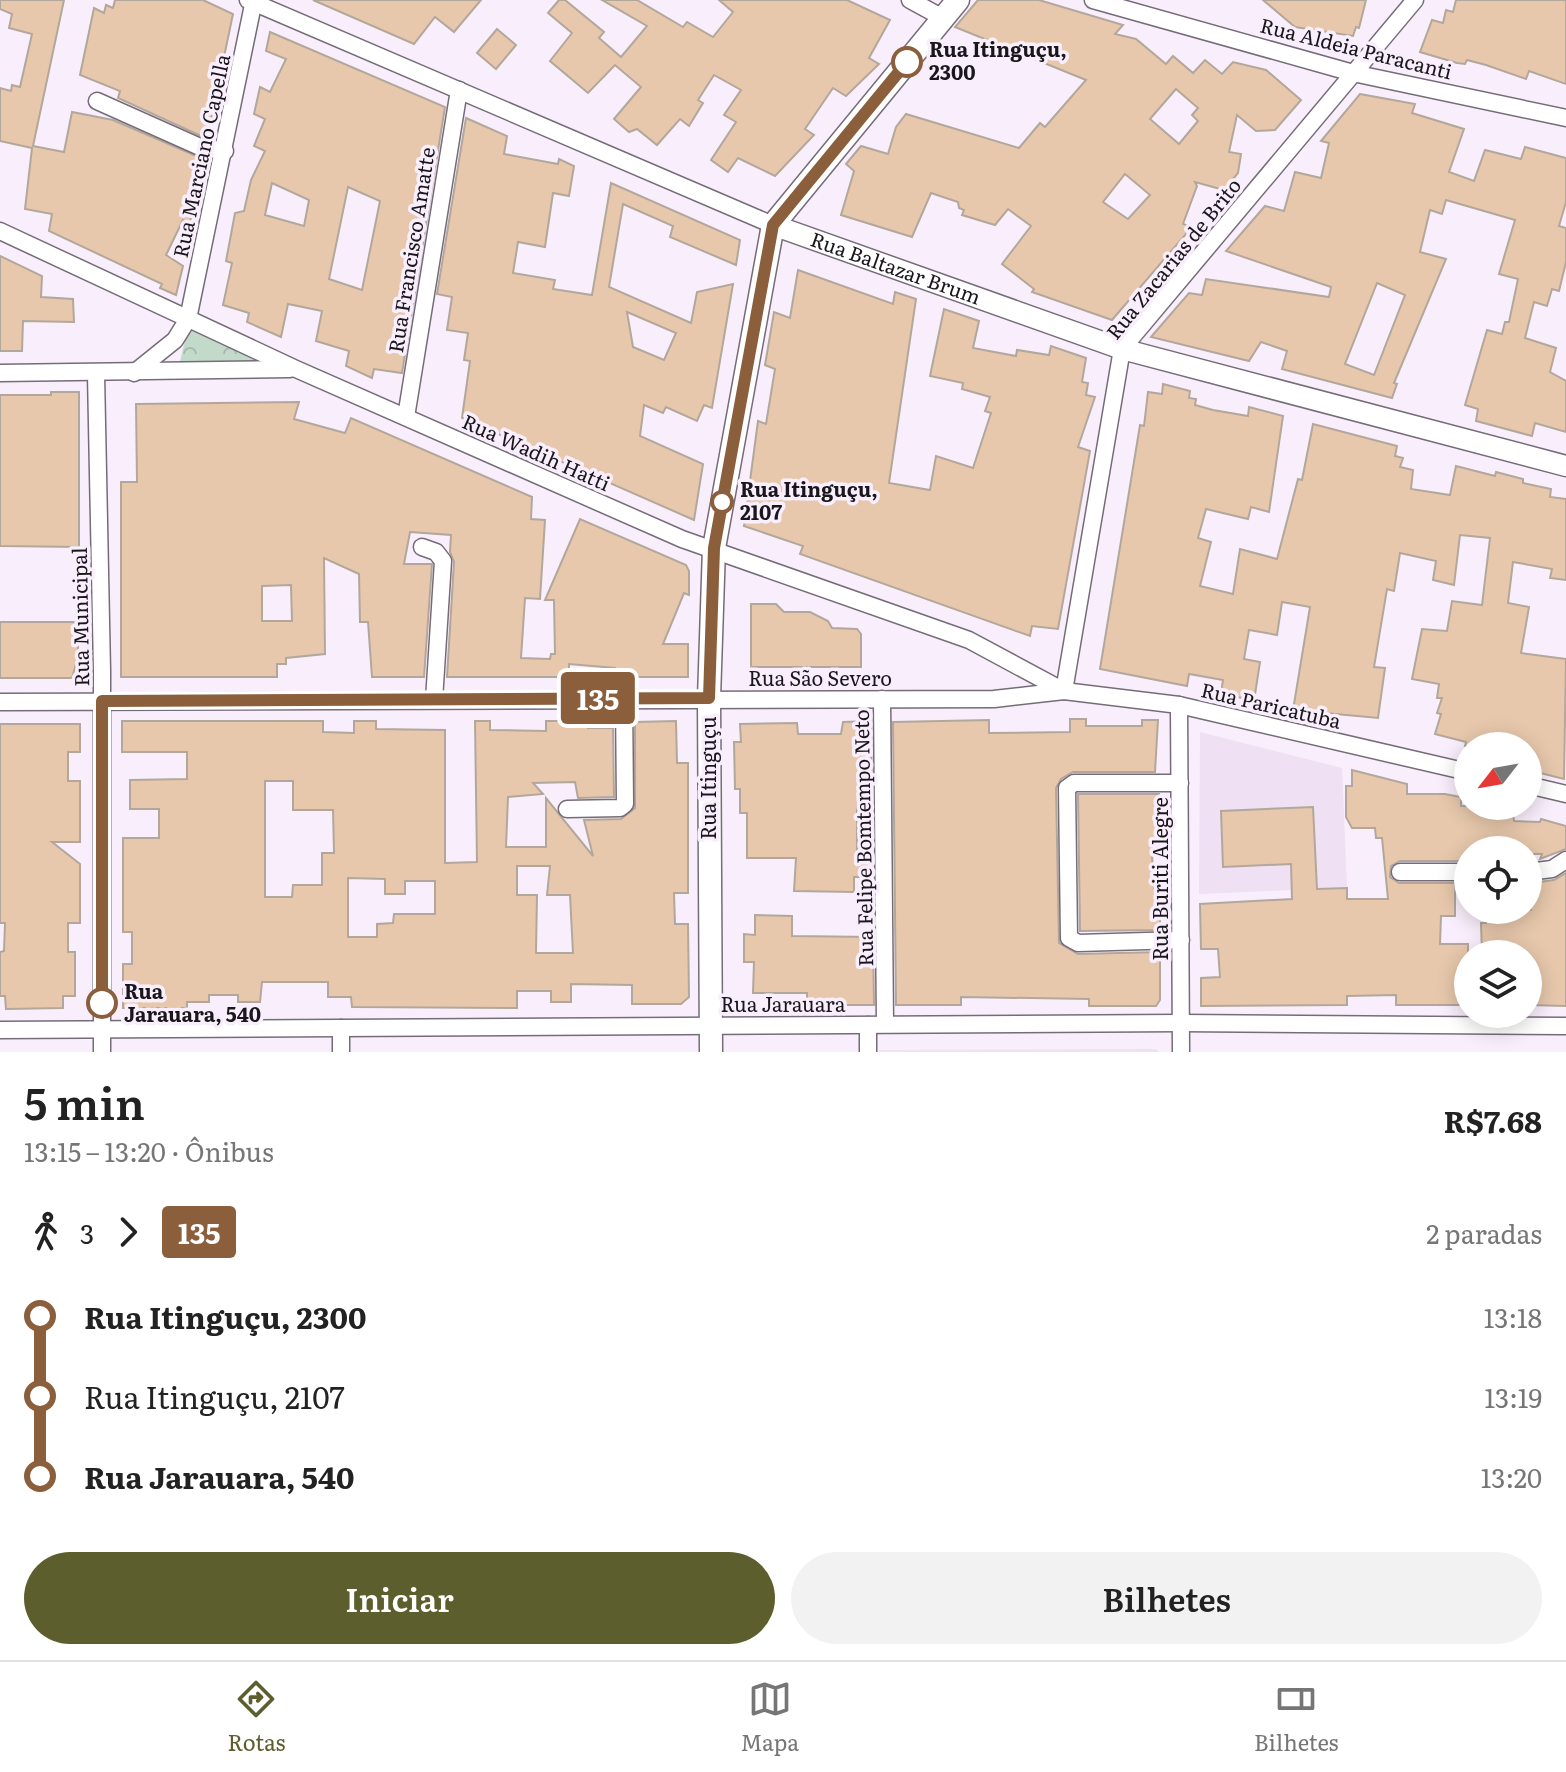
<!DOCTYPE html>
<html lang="pt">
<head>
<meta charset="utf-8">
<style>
  :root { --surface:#fff; --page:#f2f2f2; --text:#222; --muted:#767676; --line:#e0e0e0; --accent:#5c5f2d }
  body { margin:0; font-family:Literata,serif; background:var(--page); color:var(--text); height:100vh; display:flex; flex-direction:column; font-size:30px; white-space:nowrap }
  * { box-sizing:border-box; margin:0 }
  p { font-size:26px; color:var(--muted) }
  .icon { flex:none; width:44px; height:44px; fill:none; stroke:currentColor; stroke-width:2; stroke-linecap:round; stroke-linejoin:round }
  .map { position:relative; height:1052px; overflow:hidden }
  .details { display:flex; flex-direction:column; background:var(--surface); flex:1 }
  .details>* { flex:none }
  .badge { padding:0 16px; border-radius:6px; font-size:28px; line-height:52px }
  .needle { width:52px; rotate:239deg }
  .fabs { position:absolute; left:1454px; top:732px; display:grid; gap:16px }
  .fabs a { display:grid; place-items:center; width:88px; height:88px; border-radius:50%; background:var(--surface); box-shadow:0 4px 20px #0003; font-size:40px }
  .map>.badge { position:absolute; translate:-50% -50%; box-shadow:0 0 0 4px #fff }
  .legs { display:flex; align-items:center; gap:12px; height:88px; padding:0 24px; font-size:26px }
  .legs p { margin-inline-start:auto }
  .overview { display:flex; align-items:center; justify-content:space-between; height:136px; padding:0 24px }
  h1 { font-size:44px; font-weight:600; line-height:60px }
  .primary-button { display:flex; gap:16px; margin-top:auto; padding:16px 24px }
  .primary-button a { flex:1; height:92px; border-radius:48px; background:var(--accent); color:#fff; font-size:32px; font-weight:600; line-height:92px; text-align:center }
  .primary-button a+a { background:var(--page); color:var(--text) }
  ul { padding:0 24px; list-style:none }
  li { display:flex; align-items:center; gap:28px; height:80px; font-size:30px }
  li i { display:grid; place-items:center; width:12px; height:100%; margin:0 10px; background:currentColor }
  li i::after { content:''; width:20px; height:20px; margin:-10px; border:6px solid; border-radius:50%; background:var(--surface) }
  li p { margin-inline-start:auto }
  li:first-child i { background:linear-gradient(#0000 50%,currentColor 0) }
  li:last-child i { background:linear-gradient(currentColor 50%,#0000 0) }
  .dock { display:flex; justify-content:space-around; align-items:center; height:112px; border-top:2px solid var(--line); background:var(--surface); font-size:22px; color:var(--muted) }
  .dock a { display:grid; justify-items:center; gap:4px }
  .dock .on { color:var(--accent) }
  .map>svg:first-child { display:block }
</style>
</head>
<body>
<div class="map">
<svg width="1566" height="1052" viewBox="0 0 1566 1052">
  <defs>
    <pattern id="park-crowns" width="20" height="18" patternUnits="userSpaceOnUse" patternTransform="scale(2)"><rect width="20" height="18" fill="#c3dacb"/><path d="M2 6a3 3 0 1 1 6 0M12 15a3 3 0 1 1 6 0" fill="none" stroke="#a7baae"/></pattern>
  </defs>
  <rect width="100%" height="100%" fill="#f9effc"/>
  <g fill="#efe0f4">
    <polygon points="1200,732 1342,768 1347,888 1199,894"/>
    <polygon points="1156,1049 1159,1052 879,1052 879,1050"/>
  </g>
  <polygon fill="url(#park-crowns)" points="188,327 258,361 179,366"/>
  <g fill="#e7c8ac" stroke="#b3a79c" stroke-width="2" fill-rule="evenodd">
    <polygon points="0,0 64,0 33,146 64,152 72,112 113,120 201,158 190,224 183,220 166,255 183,266 176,295 160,288 162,284 49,231 52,214 25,209 32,148 0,141 0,88 11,91 12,85 20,87 32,34 9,28 12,14 0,9"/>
    <polygon points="115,0 203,0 233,14 211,119 201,136 118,98 120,91 80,75 94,8 104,13 106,5 113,8"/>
    <polygon points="313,0 481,0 454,32 435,17 414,44"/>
    <polygon points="559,0 565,0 604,32 599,38 621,57 647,26 602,0 637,0 683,27 687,22 713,37 733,12 719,0 847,0 890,20 869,58 879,64 846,96 833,88 805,129 814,135 775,176 738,158 728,172 711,160 736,122 724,115 741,90 714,75 698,100 703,103 689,126 680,119 657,145 637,129 629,132 614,119 641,87 615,65 588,93 550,61 572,33 548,13"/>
    <path d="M 978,0 L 1039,0 L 1123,25 L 1115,34 L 1136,39 L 1166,64 L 1173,56 L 1193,73 L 1205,60 L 1222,74 L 1233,62 L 1266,70 L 1301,100 L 1275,130 L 1256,131 L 1237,115 L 1229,152 L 1241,154 L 1238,173 L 1224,190 L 1195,182 L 1197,186 L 1183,224 L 1192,227 L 1112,320 L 1032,292 L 1034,289 L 1002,264 L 1031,226 L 1008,209 L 995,225 L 962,215 L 964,210 L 959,208 L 958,202 L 931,193 L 912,237 L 841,215 L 854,171 L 846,164 L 861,146 L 888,154 L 896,127 L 906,114 L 1019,148 L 1040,123 L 1045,127 L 1086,80 L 955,27 ZM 1176,89 L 1198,108 L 1192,115 L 1198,121 L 1179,144 L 1150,119 ZM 1125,174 L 1150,195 L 1128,219 L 1103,202 Z"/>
    <polygon points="1263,0 1366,0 1359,28 1356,27 1353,36 1295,27"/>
    <polygon points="1456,0 1566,0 1566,84 1529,71 1526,79 1486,65 1467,60 1465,64 1457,63 1420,52 1432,20 1443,23 1446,10 1453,12"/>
    <polygon points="497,29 516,45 496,69 477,53"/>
    <path d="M 270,32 L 445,107 L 402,373 L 374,369 L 372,378 L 346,366 L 349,351 L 316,341 L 322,311 L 288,304 L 281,337 L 247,322 L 249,313 L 223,305 L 232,263 L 226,261 L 235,213 L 244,211 L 251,180 L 265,151 L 254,146 L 265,119 L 254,114 L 260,87 L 270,92 L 286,59 L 266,51 ZM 272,183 L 309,200 L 304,226 L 265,215 ZM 348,187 L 380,201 L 362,290 L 329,279 Z"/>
    <path d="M 1360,94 L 1415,104 L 1412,113 L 1464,129 L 1449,172 L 1474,181 L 1485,150 L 1521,159 L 1525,147 L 1566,158 L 1566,202 L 1559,226 L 1566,228 L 1566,262 L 1559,291 L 1552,289 L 1547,306 L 1534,302 L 1525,338 L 1556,348 L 1550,372 L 1566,381 L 1566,432 L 1535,423 L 1532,436 L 1476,421 L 1478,409 L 1465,405 L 1487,330 L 1502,334 L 1505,322 L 1509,322 L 1518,279 L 1499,274 L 1515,220 L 1446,200 L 1442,214 L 1430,210 L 1420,252 L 1446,259 L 1394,383 L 1397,384 L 1392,398 L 1282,369 L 1287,351 L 1261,342 L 1249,361 L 1151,337 L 1189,293 L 1202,295 L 1206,279 L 1329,297 L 1331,287 L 1226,251 L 1265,206 L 1284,211 L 1295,172 L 1321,178 L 1329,143 L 1321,141 ZM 1377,283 L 1405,295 L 1374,375 L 1345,364 Z"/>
    <path d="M 466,118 L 507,136 L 504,154 L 558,164 L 559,159 L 574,166 L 569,196 L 553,193 L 545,247 L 518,242 L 513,273 L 555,280 L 553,289 L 592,295 L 611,183 L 740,240 L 736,265 L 670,237 L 673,226 L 623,204 L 609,287 L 691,323 L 697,292 L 733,284 L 712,408 L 704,405 L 697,421 L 666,407 L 663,413 L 644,405 L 640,436 L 703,464 L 694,520 L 462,418 L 470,361 L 464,360 L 468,333 L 447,330 L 452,297 L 437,294 ZM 627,312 L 676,333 L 664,360 L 633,347 Z"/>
    <polygon points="0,256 42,276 41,297 73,299 74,322 23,321 22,351 0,351"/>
    <polygon points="798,270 893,304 895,292 916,299 889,483 930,490 936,456 973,468 991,413 985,411 990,397 962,389 963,383 930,376 944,309 979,321 973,348 1016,356 1017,350 1049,355 1051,346 1086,358 1082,382 1088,383 1086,395 1095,397 1078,447 1090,451 1058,629 1032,626 1030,636 800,554 803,546 744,526 758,421 766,424 775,369 765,365 774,312 790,318"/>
    <polygon points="1163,384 1190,391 1189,398 1196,399 1195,405 1213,410 1248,416 1249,407 1283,416 1269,512 1251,507 1248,519 1206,509 1198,538 1211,542 1200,586 1233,594 1240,549 1277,559 1298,479 1302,480 1313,424 1397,446 1395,456 1403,458 1400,467 1413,470 1411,489 1450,495 1456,466 1495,476 1496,472 1523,479 1523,483 1551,489 1550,497 1566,499 1566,580 1550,578 1552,569 1513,562 1508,603 1529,607 1521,653 1566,659 1564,779 1528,770 1528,746 1465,746 1466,742 1435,734 1441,714 1437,713 1442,698 1437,698 1439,684 1412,679 1422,629 1447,631 1452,601 1482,605 1490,538 1460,535 1454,585 1433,580 1436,561 1400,553 1394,591 1387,589 1374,667 1385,668 1378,718 1293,710 1310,607 1282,602 1277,635 1249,630 1244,659 1260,662 1254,701 1221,693 1223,680 1189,674 1187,686 1100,669 1140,425 1144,426 1148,392 1162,394"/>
    <polygon points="51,392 79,392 79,547 0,546 0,395 51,395"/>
    <path d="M 299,402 L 294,419 L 345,433 L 351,418 L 532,497 L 531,519 L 545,520 L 540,599 L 525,598 L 521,658 L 550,659 L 551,654 L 555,654 L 554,600 L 545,600 L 580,519 L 686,565 L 689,571 L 689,595 L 684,593 L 663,644 L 688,644 L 688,677 L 614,677 L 615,668 L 569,664 L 569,677 L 447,677 L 454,562 L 450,552 L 451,535 L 410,532 L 404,564 L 432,564 L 424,677 L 372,677 L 368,622 L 360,622 L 359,574 L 324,558 L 325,654 L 286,658 L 286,664 L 277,664 L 277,677 L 121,677 L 121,482 L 137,482 L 136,404 ZM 291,585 L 292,621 L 262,621 L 262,586 Z"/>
    <polygon points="751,604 776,604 784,612 810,612 828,621 832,628 857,629 861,634 861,667 751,667"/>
    <polygon points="0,622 78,622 78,657 72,678 0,678"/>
    <polygon points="1070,719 1086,719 1086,726 1142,726 1142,720 1158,720 1155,772 1073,772 1061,779 1056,788 1059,943 1078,954 1160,952 1160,1000 1156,1006 1089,1006 1089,999 961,997 961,1005 896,1005 893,722 989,720 989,733 1070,732"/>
    <path d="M 122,721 L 323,721 L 323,732 L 354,733 L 354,721 L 376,721 L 376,729 L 445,730 L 445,863 L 477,862 L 475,721 L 490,721 L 490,730 L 546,731 L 546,721 L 588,721 L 588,728 L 613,728 L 614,797 L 578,798 L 575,782 L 533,783 L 543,794 L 508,797 L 506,847 L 546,847 L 546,798 L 593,856 L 584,820 L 621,819 L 635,808 L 635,722 L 676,721 L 677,763 L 688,763 L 688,893 L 674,893 L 675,924 L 688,924 L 689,997 L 681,1004 L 632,1004 L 632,985 L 571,984 L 571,1002 L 551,1002 L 551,991 L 517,991 L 517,1008 L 352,1007 L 351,997 L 328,997 L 328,982 L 262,982 L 260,1002 L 238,1002 L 238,995 L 209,995 L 209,1002 L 187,1002 L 187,1008 L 123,1008 L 123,964 L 132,964 L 132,932 L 123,932 L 123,838 L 159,838 L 159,809 L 130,809 L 130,780 L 187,779 L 187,752 L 122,752 ZM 265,781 L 293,781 L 293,810 L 333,810 L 334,853 L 322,853 L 322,885 L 293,885 L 292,897 L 265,897 ZM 517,866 L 550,866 L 547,895 L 570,895 L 573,953 L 536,953 L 537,895 L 517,895 ZM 348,878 L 385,879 L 385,894 L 405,894 L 405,881 L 435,881 L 435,914 L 394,914 L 393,923 L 377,924 L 377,937 L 348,937 Z"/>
    <polygon points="871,721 872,806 857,806 857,862 872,862 873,877 854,877 854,892 794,891 796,858 747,858 747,813 740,813 740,789 735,789 734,742 741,742 740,724 797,723 798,734 841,734 843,722"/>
    <polygon points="0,724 80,724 80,752 68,752 68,781 80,781 80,842 52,842 80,864 80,923 68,923 68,952 75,952 75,996 63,996 63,1008 6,1009 5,996 0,996 0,952 4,951 5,923 0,923"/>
    <polygon points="1352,770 1407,784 1407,794 1445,794 1461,797 1461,806 1503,806 1513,812 1514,821 1540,822 1541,819 1566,826 1566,849 1540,859 1542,854 1528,854 1528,850 1468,850 1468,861 1400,861 1391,866 1390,877 1399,883 1455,883 1455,916 1441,916 1440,944 1468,944 1468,995 1463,995 1463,1005 1396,1005 1396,995 1347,996 1347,1005 1201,1006 1201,978 1220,977 1218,949 1201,949 1200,904 1292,899 1291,864 1223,867 1221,811 1313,807 1317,889 1347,888 1347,899 1388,899 1382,838 1376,838 1375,828 1352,828 1346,817 1346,786 1352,786"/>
    <polygon points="1078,794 1159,794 1159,854 1152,854 1154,889 1160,888 1160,930 1080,931"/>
    <polygon points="1566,873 1566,1006 1528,1005 1528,954 1482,954 1481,923 1486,923 1486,910 1531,910 1531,883 1554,880"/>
    <polygon points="755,915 792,916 792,936 873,937 874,1005 807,1005 807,993 753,993 754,962 744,962 744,934 755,935"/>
  </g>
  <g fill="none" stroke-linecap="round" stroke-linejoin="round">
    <g stroke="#756c78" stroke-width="19">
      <g id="minor">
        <polyline points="248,0 773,225"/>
        <polyline points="910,0 943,18"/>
        <polyline points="1093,0 1353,73 1566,118"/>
        <polyline points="97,101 200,147 225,151"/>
        <polyline points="0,231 296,369 682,539 969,640 1064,691"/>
        <polyline points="0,373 290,369"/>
        <polyline points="134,373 175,340 188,319 254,0"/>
        <polyline points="96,374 102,671 102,1052"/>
        <polyline points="406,417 459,90"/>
        <polyline points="422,547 436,552 443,561 434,700"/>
        <polyline points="1064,691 1122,349 1415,0"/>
        <polyline points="882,699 885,1024"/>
        <polyline points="0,702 994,699 1064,691 1179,705 1468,772"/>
        <polyline points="1179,705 1181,1052"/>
        <polyline points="1180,783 1074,783 1067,788 1069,938 1078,943 1181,940"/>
        <polyline points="1528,785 1566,794"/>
        <polyline points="567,809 620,808 625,804 624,698"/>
        <polyline points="1400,872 1468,872"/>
        <polyline points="1528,872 1552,869 1566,860"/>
        <polyline points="868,1025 868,1052"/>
        <polyline points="341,1028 341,1052"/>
        <polyline points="0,1030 1181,1023 1566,1026"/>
      </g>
    </g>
    <g stroke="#756c78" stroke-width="23">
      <g id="tertiary">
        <path id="s1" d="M 773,225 L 1122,349 L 1566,466"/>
      </g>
    </g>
    <g stroke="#756c78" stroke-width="25">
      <polyline id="secondary" points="711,1052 709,698 714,548 773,225 958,0"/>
    </g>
    <use href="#minor" stroke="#fff" stroke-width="16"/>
    <use href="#tertiary" stroke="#fff" stroke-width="20"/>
    <use href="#secondary" stroke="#fff" stroke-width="22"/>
  </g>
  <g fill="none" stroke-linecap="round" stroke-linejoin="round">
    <g stroke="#fff" stroke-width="18">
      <polyline id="line-1" points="102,1003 102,701 709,698 714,548 773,225 907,62"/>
    </g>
    <use href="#line-1" stroke="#8b5e3c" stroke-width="12"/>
  </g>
  <g fill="#fff" stroke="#8b5e3c" stroke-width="4">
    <circle cx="907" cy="62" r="14"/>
    <circle cx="722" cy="502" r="10"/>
    <circle cx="102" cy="1003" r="14"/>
  </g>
  <g text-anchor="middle" stroke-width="7" stroke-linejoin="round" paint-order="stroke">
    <g font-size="20" fill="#1a171c" stroke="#f9effc">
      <text transform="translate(1356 49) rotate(14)" y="7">Rua Aldeia Paracanti</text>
      <text transform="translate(202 156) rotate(-78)" y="7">Rua Marciano Capella</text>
      <text transform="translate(412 250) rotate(-81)" y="7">Rua Francisco Amatte</text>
      <text transform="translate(1174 259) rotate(-51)" y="7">Rua Zacarias de Brito</text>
      <text dy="7" stroke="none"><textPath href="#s1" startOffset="130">Rua Baltazar Brum</textPath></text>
      <text transform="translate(536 453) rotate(24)" y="7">Rua Wadih Hatti</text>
      <text transform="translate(81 617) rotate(-91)" y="7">Rua Municipal</text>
      <text x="820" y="686">Rua São Severo</text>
      <text transform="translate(1271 706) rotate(13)" y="7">Rua Paricatuba</text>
      <text transform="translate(709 778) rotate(-90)" y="7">Rua Itinguçu</text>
      <text transform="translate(864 838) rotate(-91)" y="7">Rua Felipe Bomtempo Neto</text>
      <text transform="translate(1161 879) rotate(-90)" y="7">Rua Buriti Alegre</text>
      <text x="783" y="1012">Rua Jarauara</text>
    </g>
    <g font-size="20" font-weight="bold" fill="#1a171c" stroke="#f9effc" text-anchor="start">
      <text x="929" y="57">Rua Itinguçu,<tspan x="929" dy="23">2300</tspan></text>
      <text x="740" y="497">Rua Itinguçu,<tspan x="740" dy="23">2107</tspan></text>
      <text x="124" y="999">Rua<tspan x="124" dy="23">Jarauara, 540</tspan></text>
    </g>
  </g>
</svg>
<div class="fabs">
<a><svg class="needle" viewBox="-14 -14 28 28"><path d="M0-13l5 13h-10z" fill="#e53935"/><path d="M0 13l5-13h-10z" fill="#767676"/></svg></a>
<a><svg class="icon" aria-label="locate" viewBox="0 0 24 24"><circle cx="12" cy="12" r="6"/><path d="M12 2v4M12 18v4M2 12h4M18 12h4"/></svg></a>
<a><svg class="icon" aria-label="layers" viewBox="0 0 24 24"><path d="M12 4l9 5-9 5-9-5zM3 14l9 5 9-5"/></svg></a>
</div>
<b class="badge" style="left:598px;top:698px;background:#8b5e3c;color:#fff">135</b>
</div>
<section class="details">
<div class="overview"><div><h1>5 min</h1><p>13:15 – 13:20 · Ônibus</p></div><b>R$7.68</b></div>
<div class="legs"><svg class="icon" aria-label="walk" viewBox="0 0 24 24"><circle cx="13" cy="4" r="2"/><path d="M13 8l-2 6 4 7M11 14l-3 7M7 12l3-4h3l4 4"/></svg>3<svg class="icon" aria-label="forward" viewBox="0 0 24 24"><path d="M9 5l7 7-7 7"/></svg><b class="badge" style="background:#8b5e3c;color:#fff">135</b><p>2 paradas</p></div>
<ul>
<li><i style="color:#8b5e3c"></i><b>Rua Itinguçu, 2300</b><p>13:18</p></li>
<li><i style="color:#8b5e3c"></i><span>Rua Itinguçu, 2107</span><p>13:19</p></li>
<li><i style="color:#8b5e3c"></i><b>Rua Jarauara, 540</b><p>13:20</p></li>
</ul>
<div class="primary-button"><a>Iniciar</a><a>Bilhetes</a></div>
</section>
<nav class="dock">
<a class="on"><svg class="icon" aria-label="directions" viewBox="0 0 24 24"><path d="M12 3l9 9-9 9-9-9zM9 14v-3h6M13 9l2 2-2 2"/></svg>Rotas</a>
<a><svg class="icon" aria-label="map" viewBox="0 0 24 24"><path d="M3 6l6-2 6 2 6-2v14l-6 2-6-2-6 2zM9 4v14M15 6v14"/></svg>Mapa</a>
<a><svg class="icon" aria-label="tickets" viewBox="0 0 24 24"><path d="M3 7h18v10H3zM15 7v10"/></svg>Bilhetes</a>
</nav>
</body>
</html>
